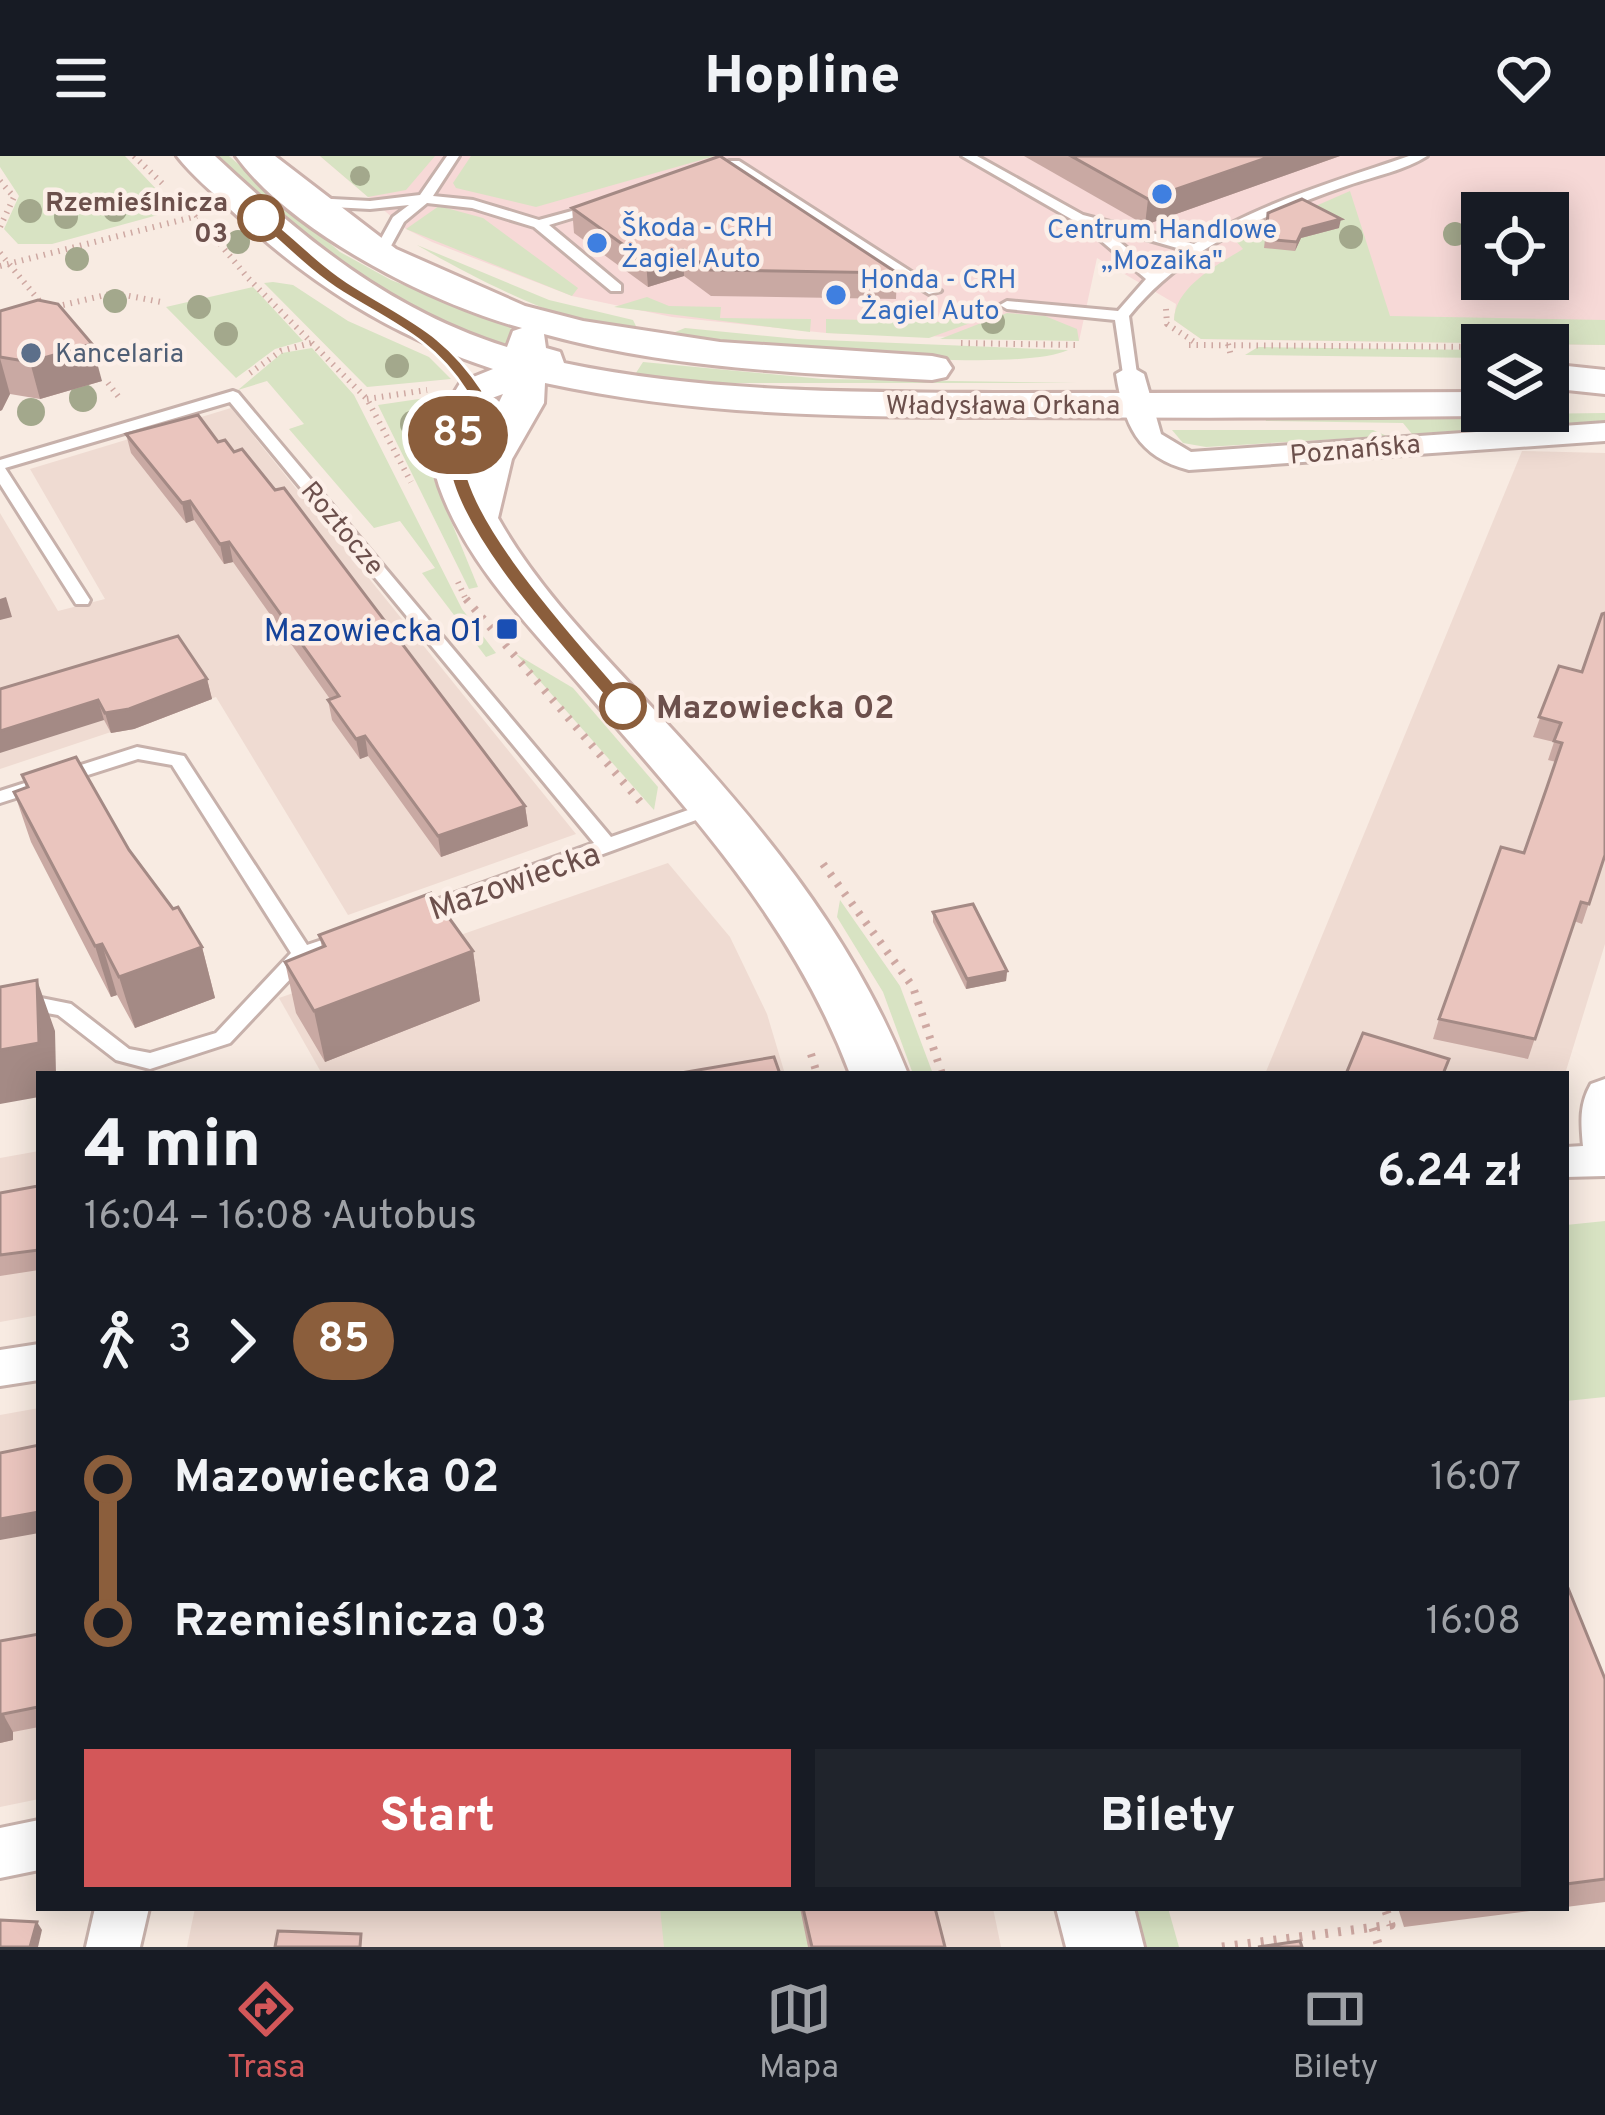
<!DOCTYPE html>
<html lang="pl">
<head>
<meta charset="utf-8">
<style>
  :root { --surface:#171b24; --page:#20242c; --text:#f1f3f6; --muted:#9ea1a6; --line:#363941; --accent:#d35759 }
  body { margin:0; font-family:Overpass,sans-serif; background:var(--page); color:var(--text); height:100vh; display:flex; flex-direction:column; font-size:45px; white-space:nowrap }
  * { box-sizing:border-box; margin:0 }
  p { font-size:39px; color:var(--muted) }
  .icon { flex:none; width:66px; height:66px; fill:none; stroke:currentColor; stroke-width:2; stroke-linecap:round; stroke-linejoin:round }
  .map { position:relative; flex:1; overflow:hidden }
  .side { position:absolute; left:36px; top:915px; width:1533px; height:840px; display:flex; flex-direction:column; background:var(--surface); border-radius:0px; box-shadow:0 6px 30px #0003 }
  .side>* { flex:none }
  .badge { padding:0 24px; border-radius:39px; font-size:42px; line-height:78px }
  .buttons { position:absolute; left:1461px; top:36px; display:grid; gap:24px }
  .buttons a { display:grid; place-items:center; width:108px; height:108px; border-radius:0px; background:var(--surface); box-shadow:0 6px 30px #0003; font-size:60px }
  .map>.badge { position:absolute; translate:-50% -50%; box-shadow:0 0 0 6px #fff }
  .legs { display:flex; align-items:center; gap:18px; height:132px; padding:0 48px; font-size:39px }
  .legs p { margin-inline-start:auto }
  .head { display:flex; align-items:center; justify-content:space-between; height:204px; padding:0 48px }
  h1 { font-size:66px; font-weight:800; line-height:90px }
  .action { display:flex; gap:24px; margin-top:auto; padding:24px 48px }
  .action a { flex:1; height:138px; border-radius:0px; background:var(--accent); color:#fff; font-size:48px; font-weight:800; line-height:138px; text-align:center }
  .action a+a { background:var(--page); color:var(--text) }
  ul { padding:0 48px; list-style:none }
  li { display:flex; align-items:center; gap:42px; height:144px; font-size:45px }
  li i { display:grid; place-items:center; width:18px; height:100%; margin:0 15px; background:currentColor }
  li i::after { content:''; width:30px; height:30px; margin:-15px; border:9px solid; border-radius:50%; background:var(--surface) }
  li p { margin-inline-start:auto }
  li:first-child i { background:linear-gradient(#0000 50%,currentColor 0) }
  li:last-child i { background:linear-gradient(currentColor 50%,#0000 0) }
  header { display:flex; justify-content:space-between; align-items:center; height:156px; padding:0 48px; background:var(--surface); font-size:54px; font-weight:800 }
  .menu { display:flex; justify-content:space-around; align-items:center; height:168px; border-top:3px solid var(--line); background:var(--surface); font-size:33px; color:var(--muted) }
  .menu a { display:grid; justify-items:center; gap:6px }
  .menu .active { color:var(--accent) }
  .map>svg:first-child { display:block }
</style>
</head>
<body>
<header><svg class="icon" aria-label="menu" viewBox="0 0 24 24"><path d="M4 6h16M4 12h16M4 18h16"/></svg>Hopline<svg class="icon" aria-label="heart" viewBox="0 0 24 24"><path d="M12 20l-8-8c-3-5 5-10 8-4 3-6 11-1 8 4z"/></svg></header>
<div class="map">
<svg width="1605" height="1791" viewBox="0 0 1605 1791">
  <rect width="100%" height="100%" fill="#f8ebe2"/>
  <g fill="#efdbd2">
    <polygon points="231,252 576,678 348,759 216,541 0,613 0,357 58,455 105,443 30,313"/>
    <polygon points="1522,295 1605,297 1605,788 1565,918 1265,918"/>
    <polygon points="668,707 730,781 767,858 785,918 322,918 279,842"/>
    <polygon points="39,995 39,1159 0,1166 0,1002"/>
    <polygon points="39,1252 39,1643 0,1651 0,1259"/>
    <polygon points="195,1752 993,1752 1001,1791 187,1791"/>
  </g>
  <path fill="#f7d9d7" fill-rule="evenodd" d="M 320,0 L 1605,0 L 1605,189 L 1201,183 L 1174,164 L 1176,148 L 1097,102 L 1079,185 L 826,177 L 672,161 L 572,140 L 432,86 L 406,73 ZM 1482,57 L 1548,57 L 1548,123 L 1482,123 Z"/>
  <g fill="#d8e3c3">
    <polygon points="0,0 125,0 176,54 52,88 18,88 4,73 19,40 0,11"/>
    <polygon points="215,0 229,0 340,96 391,124 507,169 518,179 510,193 394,145 311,86"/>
    <polygon points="320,0 435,0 406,34 368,41"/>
    <polygon points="471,0 715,0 536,51 456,32 453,27"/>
    <path d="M 1350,35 L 1390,160 L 1605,164 L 1605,189 L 1201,183 L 1174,164 C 1175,131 1217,109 1243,93 L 1236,85 Z"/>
    <polygon points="439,50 483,62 578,132 572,140 406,73"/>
    <path d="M 417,89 L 549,144 L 633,164 L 636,170 C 589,184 461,115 417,89 Z"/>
    <polygon points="273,126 293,129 348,165 429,201 451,223 367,231 264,127"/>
    <polygon points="253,131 303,185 275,193 236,222 166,151"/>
    <polygon points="647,141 669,150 721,151 720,162 811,163 810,176 614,151"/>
    <polygon points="946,154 998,157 929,182 826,177 826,163 943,166"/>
    <polygon points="1007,157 1045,160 1077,173 1079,185 940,183"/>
    <path d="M 685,172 L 798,183 L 1068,194 C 1012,220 740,189 668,179 Z"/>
    <polygon points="1258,191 1482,194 1482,202 1245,199"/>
    <polygon points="312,192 354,239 462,453 496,497 486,501 422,417 435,412 400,365 374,372 289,273 304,268 267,225 238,234 282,197"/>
    <polygon points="643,206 823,223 1077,227 721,227 634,220"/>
    <polygon points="453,238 438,277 435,326 478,431 469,433 378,249"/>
    <polygon points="1605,257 1605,265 1412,278 1403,267 1266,265 1265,261"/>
    <polygon points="1172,274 1373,274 1387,280 1206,291 1183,287"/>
    <polygon points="516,498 573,532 658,631 654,654"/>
    <polygon points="840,744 900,830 933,918 913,918 883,836 837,761"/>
    <polygon points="1605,1065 1605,1241 1566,1245 1566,1069"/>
    <polygon points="660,1752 807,1752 809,1791 664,1791"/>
    <polygon points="1136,1752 1168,1752 1179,1791 1146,1791"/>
  </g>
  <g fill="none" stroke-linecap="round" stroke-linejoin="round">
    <g stroke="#c7b1ab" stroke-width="6">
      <g id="lane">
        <polygon points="447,0 459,0 433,40 473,44 539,64 605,46 605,52 549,69 621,129 621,135 611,135 534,71 472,52 427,47 404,66 386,99 379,103 372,99 393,61 409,49 370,53 313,50 306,46 313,42 370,45 420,39"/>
        <path d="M 962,0 L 977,0 L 1083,59 L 1194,88 C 1260,47 1336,25 1409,0 L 1427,0 C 1405,14 1375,20 1349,29 C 1266,58 1186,90 1129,160 L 1137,218 L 1130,222 L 1123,218 L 1115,164 L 1007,153 L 1000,149 L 1007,145 L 1118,155 L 1146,123 L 1085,71 ZM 1101,70 L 1184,94 L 1155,116 Z"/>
        <polygon points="729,5 739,5 941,135 929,138 732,13 704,21 697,17"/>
        <polygon points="233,235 238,237 611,681 711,646 718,648 720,652 718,656 425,763 411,763 408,758 411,753 594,687 230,246 5,312 90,444 88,448 76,448 0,328 0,304"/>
        <polygon points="137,591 184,600 307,789 349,775 359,782 356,787 309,803 230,887 150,913 116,904 58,859 36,855 0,861 0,847 36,841 71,848 129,893 150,897 216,877 291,797 172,609 138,603 0,647 0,635"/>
      </g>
    </g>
    <g stroke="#c7b1ab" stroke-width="6">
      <g id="street">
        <path d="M 1130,210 L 1144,218 L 1161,278 L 1191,296 L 1605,267 L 1605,285 L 1189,314 C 1137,301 1124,268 1116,218 Z"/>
        <path d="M 1605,923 L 1605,1020 L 1566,1021 L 1566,991 L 1583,990 C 1581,967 1579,949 1591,928 Z"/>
        <polygon points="39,1188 39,1224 0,1230 0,1194"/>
        <polygon points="39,1664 39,1714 0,1722 0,1672"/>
        <polygon points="95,1752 149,1752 140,1791 86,1791"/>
      </g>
    </g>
    <g stroke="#ccb2ac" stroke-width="6">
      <g id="secondary">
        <path d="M 177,0 L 215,0 C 304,83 389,154 507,191 L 513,175 L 522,172 C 434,149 290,76 236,0 L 275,0 L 396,93 L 525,150 L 583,165 L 720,186 L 932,200 L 946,203 L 952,212 L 946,221 L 932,224 C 802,217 670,213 544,178 L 546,192 L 560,196 L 564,207 C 707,237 853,236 999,237 C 1160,237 1321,237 1482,236 L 1482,255 L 1498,255 L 1482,260 C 1327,262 1172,262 1017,261 C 858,261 701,261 545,227 L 544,247 L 512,303 L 498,362 C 539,435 603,498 660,560 C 761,669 852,778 908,918 L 850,918 C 793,765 686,652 581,530 C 529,470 466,407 439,330 C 427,296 441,255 461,226 L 493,213 C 390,179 309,128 230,53 C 213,36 192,20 177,0 ZM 503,238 L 478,289 L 492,242 Z"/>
        <polygon points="1548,208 1605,214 1605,238 1548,232"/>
        <polygon points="1056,1752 1134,1752 1144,1791 1066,1791"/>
      </g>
    </g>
    <g stroke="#cea8a2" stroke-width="6" stroke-dasharray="1.5 6" stroke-linecap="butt">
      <polyline points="134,0 163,28"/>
      <polyline points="0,25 14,41 0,71"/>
      <polyline points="196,59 248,122 367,243 411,326"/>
      <polyline points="0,97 46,153 114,137 161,146"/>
      <polyline points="0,110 197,60"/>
      <polyline points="1166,153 1167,168 1196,187"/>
      <polyline points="961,187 1078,189"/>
      <polyline points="1228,188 1231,200"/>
      <polyline points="1189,189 1482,191"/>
      <polyline points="250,217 281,195 311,187"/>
      <polyline points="108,227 121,244"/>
      <polyline points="367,243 427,234"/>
      <polyline points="458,426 467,446"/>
    </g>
    <g stroke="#cea8a2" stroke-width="8" stroke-dasharray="3 9" stroke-linecap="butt">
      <polyline points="466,443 643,649"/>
      <polyline points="823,708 913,831 942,918"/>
      <polyline points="811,898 817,918"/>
    </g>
    <g stroke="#cea8a2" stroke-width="9" stroke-dasharray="3 10" stroke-linecap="butt">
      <polyline points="1373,1772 1379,1791"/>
      <polyline points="1222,1791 1391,1769 1385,1752"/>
    </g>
    <use href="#lane" fill="#fff" fill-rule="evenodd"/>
    <use href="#street" fill="#fff" fill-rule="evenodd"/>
    <use href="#secondary" fill="#fff" fill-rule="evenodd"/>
  </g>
  <g fill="#a3a88c">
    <circle cx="360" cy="20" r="10"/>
    <circle cx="115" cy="54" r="12"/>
    <circle cx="30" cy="55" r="12"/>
    <circle cx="66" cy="61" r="12"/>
    <circle cx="1455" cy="78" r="12"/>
    <circle cx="1351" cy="81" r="12"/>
    <circle cx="238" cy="86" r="12"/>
    <circle cx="77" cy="103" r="12"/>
    <circle cx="115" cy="145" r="12"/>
    <circle cx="199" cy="151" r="12"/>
    <circle cx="993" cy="166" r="12"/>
    <circle cx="226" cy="178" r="12"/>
    <circle cx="397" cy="210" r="12"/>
    <circle cx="83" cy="242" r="14"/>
    <circle cx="31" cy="256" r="14"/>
    <circle cx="414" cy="268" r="14"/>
  </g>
  <g fill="#c9a9a3">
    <polygon points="1024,0 1340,0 1145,69"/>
    <polygon points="572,52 897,117 896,143 711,140 684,120 648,131 574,77"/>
    <polygon points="1268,57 1339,72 1301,82 1295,95 1264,92"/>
    <polygon points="0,155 102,225 40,243 10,238 2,254 0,255"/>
    <polygon points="126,278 218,286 525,650 528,670 441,701 368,600 360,603 332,564 328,544 330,543 233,406 224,408 194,364 186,367 131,297"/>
    <polygon points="1559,510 1605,699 1582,768 1574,765 1528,903 1433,883 1439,863 1524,697 1556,606 1548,604 1554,586 1533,581"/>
    <polygon points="207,523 212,543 134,573 111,577 104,564 0,533"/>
    <polygon points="22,619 129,694 202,791 215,842 135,872 117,839 111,841 31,686 14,636 26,631"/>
    <polygon points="933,756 1007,815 1006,825 966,833 933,766"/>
    <polygon points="319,779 473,795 480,845 325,906 296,857 285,806 322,791"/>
    <polygon points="39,1021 39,1114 0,1120 0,1037 38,1030"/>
    <polygon points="1566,1427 1605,1523 1605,1746 1566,1751"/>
    <polygon points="39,1478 39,1571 13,1576 13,1584 0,1587 0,1485"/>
    <polygon points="800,1752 935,1752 945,1791 808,1791"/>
    <polygon points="1398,1752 1554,1752 1404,1771"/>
  </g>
  <g fill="#a48a85">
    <polygon points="1272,0 1340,0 1145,69 1148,43"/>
    <polygon points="1341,63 1339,72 1301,82 1295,95 1297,86 1303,73"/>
    <polygon points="683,94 684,120 648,131 646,105"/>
    <polygon points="92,188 102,225 40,243 30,206"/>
    <polygon points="0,202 10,238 2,254 0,255"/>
    <polygon points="190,345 194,364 186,367 182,347"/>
    <polygon points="229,386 233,406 224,408 220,388"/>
    <polygon points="6,441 12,461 0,464 0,443"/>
    <polygon points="207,523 212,543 134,573 111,577 105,557"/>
    <polygon points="98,544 104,564 0,597 0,575"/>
    <polygon points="365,580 368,600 360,603 356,583"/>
    <polygon points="525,650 528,670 441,701 438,680"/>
    <polygon points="102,788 117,839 111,841 95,790"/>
    <polygon points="202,791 215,842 135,872 119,821"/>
    <polygon points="473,795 480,845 325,906 314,855"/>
    <polygon points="1007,815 1006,825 966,833 967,823"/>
    <polygon points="37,824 55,875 56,918 39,918 39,941 0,948 0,894"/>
    <polygon points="39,1356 39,1377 0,1384 0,1363"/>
    <polygon points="3,1558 13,1576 13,1584 0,1587 0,1567"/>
    <polygon points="37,1766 42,1774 38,1791 30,1791"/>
  </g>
  <g fill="#eac5be" stroke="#a48a85" stroke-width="3">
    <polygon points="720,0 897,117 710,114 683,94 646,105 572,52"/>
    <polygon points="1071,0 1272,0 1148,43"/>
    <polygon points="1302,43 1341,63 1303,73 1297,86 1266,83 1268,57"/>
    <polygon points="38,144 58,148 92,188 30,206 0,201 0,155"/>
    <polygon points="198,259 218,286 225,284 234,296 242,293 275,334 284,332 525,650 438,680 365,580 356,583 328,544 339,540 229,386 220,388 190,345 182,347 126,278"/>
    <polygon points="1605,457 1605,699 1589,748 1581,746 1535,883 1439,863 1501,691 1524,697 1547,631 1562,587 1554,585 1561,567 1539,561 1559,510 1582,516 1602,458"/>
    <polygon points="178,480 207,523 129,553 105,557 98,544 0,575 0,533"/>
    <polygon points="76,601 129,694 173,753 178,751 202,791 119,821 102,788 95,790 14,636 28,631 22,619"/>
    <polygon points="431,737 473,795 314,855 285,806 325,790 319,779"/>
    <polygon points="973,748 1007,815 967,823 933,756"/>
    <polygon points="37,824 39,887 0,894 0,831"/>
    <polygon points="1363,877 1449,903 1443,918 1346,918"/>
    <polygon points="774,901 780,918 675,918"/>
    <polygon points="38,1021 39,1094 0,1099 0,1037 38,1030"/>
    <polygon points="39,1289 39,1356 0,1363 0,1297"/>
    <polygon points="1566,1427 1605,1523 1605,1723 1566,1728"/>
    <polygon points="39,1478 38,1551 3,1558 3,1566 0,1567 0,1485"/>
    <polygon points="803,1752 935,1752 945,1791 812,1791"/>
    <polygon points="0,1764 37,1766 30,1791 0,1791"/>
    <polygon points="278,1775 361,1778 360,1791 275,1791"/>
    <polygon points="1300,1785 1302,1791 1258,1791"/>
  </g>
  <path fill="#8b5e3c" stroke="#fff" stroke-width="3" d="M 256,59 L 267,59 C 295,82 323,111 354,130 C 410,165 445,177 483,235 C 474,255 464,274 464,297 C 464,365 586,493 630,546 L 630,554 L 616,554 C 568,497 455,378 448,305 C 445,279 456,257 466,235 C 434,184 392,167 343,137 C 312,118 284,89 256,65 Z"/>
  <g fill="#3f7fe0" stroke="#fcefe8" stroke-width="4.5">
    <circle cx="1162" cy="38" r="12"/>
    <circle cx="597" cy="87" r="12"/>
    <circle cx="836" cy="139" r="12"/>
  </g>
  <g fill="#fff" stroke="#8b5e3c" stroke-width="6">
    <circle cx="261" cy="62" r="21"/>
    <circle cx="623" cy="550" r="21"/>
  </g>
  <circle fill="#5c6f8a" stroke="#fcefe8" stroke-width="4.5" cx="31" cy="197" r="12"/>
  <rect fill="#1a4fb4" stroke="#fcefe8" stroke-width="4.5" x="495" y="461" width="24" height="24" rx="6"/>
  <g text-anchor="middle" stroke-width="9" stroke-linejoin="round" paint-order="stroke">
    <g font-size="27" font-weight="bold" fill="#6c504c" stroke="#fcefe8" text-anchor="end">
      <text x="228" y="55">Rzemieślnicza<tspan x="228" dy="31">03</tspan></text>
    </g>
    <g font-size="27" fill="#366cbe" stroke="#fcefe8" text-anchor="start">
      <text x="621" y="80">Škoda - CRH<tspan x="621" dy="31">Żagiel Auto</tspan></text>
      <text x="1162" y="82" text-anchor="middle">Centrum Handlowe<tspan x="1162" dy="31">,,Mozaika"</tspan></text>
      <text x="860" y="132">Honda - CRH<tspan x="860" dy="31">Żagiel Auto</tspan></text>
    </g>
    <g font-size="27" fill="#4e5e75" stroke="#fcefe8" text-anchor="start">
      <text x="55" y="206">Kancelaria</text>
    </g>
    <g font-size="27" fill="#6c504c" stroke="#fcefe8">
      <text x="1003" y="258">Władysława Orkana</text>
      <text transform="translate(1355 293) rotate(-5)" y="9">Poznańska</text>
      <text transform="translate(343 372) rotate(50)" y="9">Roztocze</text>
    </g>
    <g font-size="33" fill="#164399" stroke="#fcefe8" text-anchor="end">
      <text x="483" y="485">Mazowiecka 01</text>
    </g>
    <g font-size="33" font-weight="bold" fill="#6c504c" stroke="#fcefe8" text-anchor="start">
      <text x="656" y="562">Mazowiecka 02</text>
    </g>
    <g font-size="33" fill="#6c504c" stroke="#fcefe8">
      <text transform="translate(514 724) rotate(-19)" y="12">Mazowiecka</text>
    </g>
  </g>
</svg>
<div class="buttons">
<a><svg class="icon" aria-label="locate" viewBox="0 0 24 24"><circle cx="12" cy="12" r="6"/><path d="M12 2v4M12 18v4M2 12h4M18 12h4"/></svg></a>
<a><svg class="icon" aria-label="layers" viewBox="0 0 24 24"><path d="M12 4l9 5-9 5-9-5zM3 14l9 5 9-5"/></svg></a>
</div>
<b class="badge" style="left:458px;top:279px;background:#8b5e3c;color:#fff">85</b>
<section class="side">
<div class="head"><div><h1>4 min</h1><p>16:04 – 16:08 · Autobus</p></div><b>6.24 zł</b></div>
<div class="legs"><svg class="icon" aria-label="walk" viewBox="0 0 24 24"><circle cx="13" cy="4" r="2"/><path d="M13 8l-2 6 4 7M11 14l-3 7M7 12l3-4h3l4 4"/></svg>3<svg class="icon" aria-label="forward" viewBox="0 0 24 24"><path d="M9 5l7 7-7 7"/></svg><b class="badge" style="background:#8b5e3c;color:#fff">85</b></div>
<ul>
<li><i style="color:#8b5e3c"></i><b>Mazowiecka 02</b><p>16:07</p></li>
<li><i style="color:#8b5e3c"></i><b>Rzemieślnicza 03</b><p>16:08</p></li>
</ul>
<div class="action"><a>Start</a><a>Bilety</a></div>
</section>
</div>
<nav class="menu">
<a class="active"><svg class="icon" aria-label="directions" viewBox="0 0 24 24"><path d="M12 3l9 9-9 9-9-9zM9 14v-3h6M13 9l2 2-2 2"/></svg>Trasa</a>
<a><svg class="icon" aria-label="map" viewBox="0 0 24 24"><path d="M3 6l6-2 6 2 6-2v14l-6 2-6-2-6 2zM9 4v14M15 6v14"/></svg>Mapa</a>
<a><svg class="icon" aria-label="tickets" viewBox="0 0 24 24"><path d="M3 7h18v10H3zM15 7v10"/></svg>Bilety</a>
</nav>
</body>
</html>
